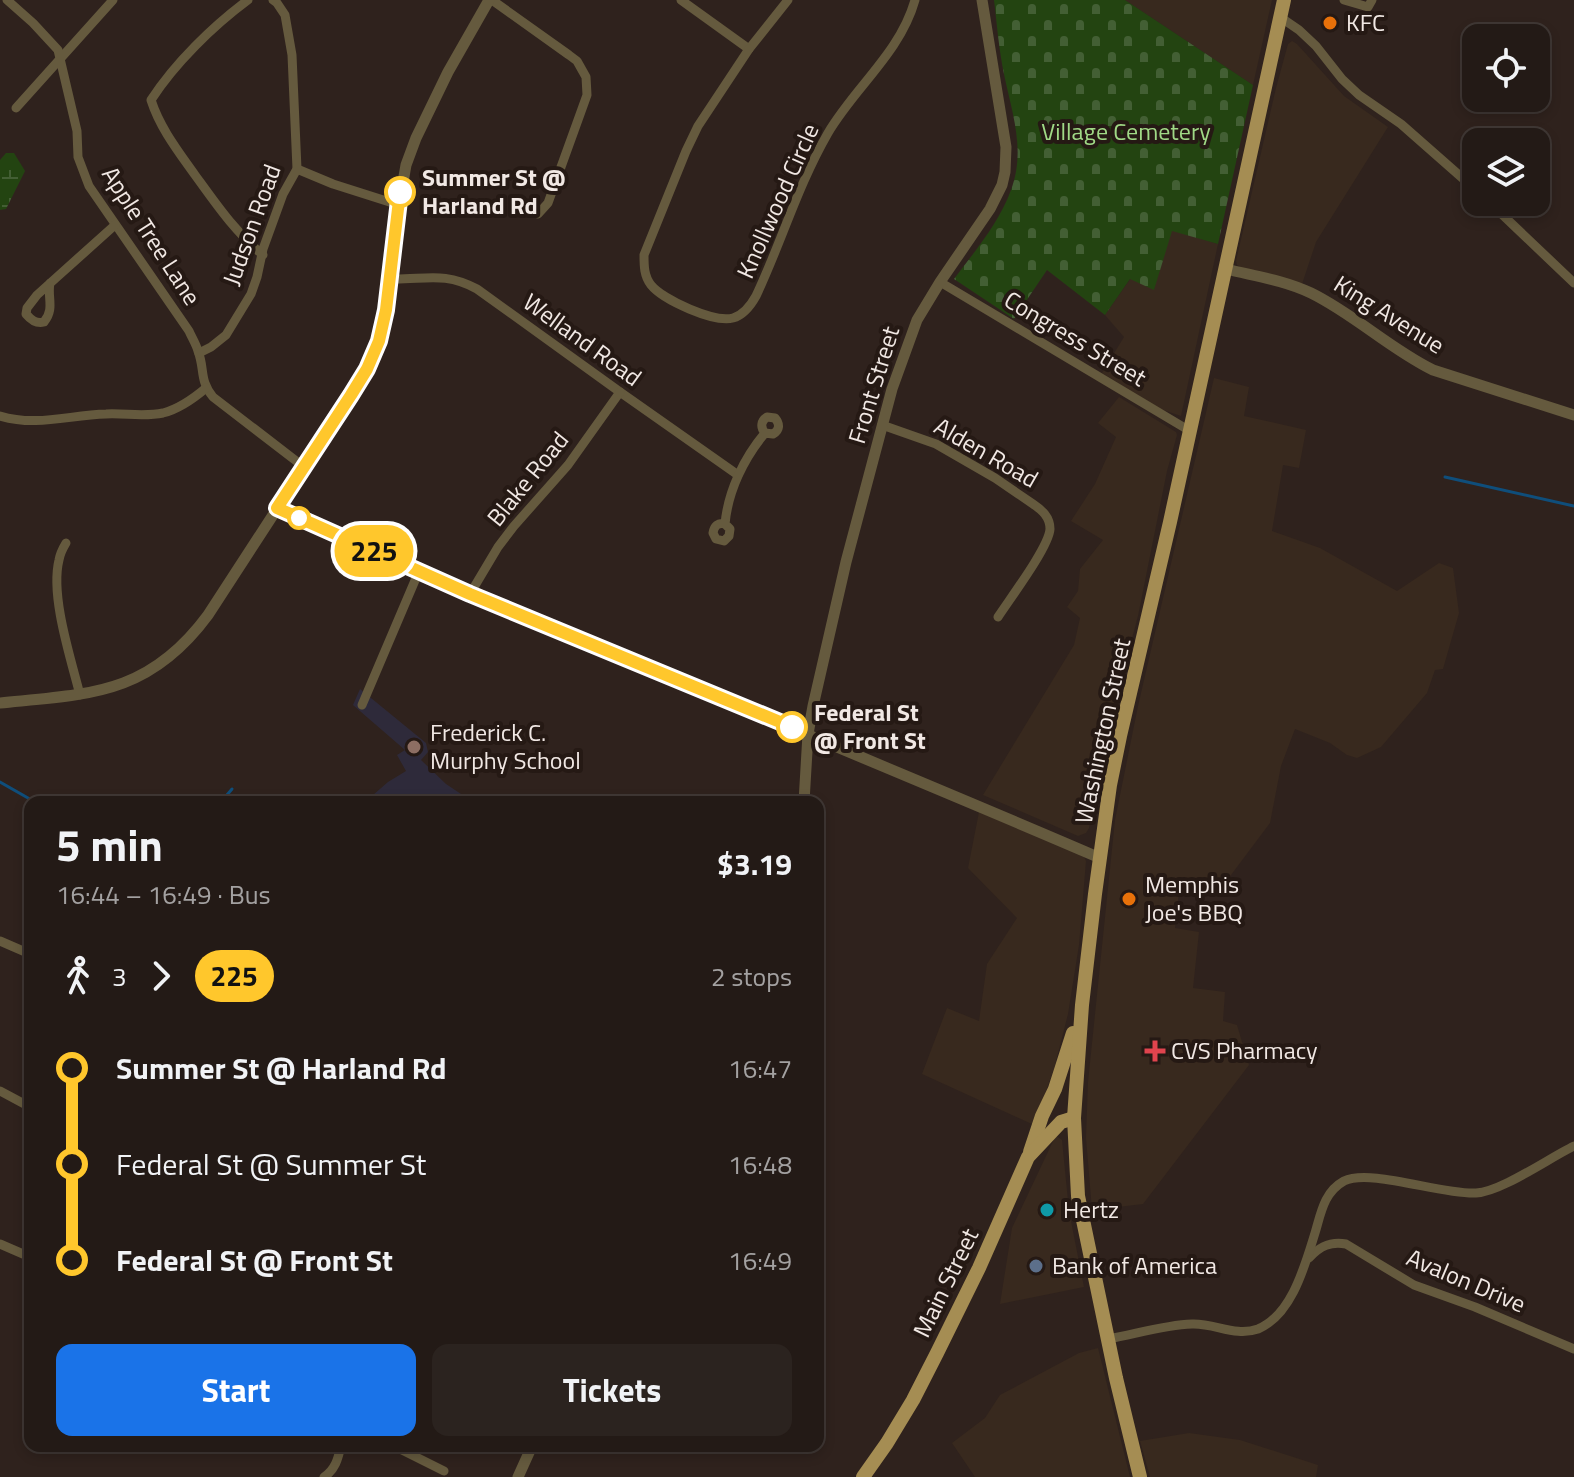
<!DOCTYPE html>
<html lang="en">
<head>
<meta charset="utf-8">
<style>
  :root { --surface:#231a16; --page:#2b231f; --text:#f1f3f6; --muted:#a3a1a1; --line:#403835; --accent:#1a73e8 }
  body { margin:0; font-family:"Titillium Web",sans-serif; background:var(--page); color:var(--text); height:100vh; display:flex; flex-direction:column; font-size:30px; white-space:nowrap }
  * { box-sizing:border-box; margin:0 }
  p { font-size:26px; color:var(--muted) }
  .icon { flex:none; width:44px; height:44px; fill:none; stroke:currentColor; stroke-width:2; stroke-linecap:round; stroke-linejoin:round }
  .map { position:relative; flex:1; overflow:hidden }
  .drawer { position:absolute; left:24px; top:796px; width:800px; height:656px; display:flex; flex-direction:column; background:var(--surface); border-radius:16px; box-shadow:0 4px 12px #0003,0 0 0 2px var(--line) }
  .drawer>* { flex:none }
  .badge { padding:0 16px; border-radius:26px; font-size:28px; line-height:52px }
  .controls { position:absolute; left:1462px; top:24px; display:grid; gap:16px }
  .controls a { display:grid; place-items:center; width:88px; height:88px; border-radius:16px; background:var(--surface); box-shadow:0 4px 12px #0003,0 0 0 2px var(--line); font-size:40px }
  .map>.badge { position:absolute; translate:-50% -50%; box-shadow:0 0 0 4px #fff }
  .legs { display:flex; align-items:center; gap:12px; height:88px; padding:0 32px; font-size:26px }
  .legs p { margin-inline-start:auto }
  .summary { display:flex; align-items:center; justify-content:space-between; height:136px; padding:0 32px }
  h1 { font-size:44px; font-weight:700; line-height:60px }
  .cta { display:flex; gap:16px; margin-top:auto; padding:16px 32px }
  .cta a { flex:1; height:92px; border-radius:16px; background:var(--accent); color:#fff; font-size:32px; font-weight:700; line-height:92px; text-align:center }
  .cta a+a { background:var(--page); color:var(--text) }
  ul { padding:0 32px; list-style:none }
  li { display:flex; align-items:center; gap:28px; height:96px; font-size:30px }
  li i { display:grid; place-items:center; width:12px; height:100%; margin:0 10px; background:currentColor }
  li i::after { content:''; width:20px; height:20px; margin:-10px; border:6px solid; border-radius:50%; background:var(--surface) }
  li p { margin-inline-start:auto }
  li:first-child i { background:linear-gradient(#0000 50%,currentColor 0) }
  li:last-child i { background:linear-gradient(currentColor 50%,#0000 0) }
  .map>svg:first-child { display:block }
</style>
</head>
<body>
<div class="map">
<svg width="1574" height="1477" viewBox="0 0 1574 1477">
  <defs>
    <pattern id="wetland-marsh" width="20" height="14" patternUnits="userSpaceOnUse" patternTransform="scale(2)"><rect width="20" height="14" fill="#234411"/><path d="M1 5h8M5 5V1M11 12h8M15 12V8" fill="none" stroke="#435f34"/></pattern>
    <pattern id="cemetery-stones" width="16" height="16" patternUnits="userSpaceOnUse" patternTransform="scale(2)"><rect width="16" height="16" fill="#234411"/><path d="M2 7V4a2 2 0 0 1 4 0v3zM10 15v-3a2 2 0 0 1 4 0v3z" fill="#435f34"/></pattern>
  </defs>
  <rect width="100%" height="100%" fill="#2f221d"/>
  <g fill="#38291e">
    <polygon points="1125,0 1272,0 1253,85"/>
    <polygon points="1292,41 1297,44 1344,96 1388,127 1316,242 1302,284 1245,270 1237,265 1236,261 1276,88 1288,44"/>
    <polygon points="1171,230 1218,244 1181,416 1160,409 1102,373 1124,337 1105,315 1131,278 1154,289"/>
    <polygon points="1214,378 1249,387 1244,416 1306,430 1299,468 1283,465 1272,531 1320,548 1397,591 1439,563 1453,568 1459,613 1443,669 1435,670 1427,693 1381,747 1357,758 1347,755 1330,743 1295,729 1281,766 1270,823 1222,887 1180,883 1175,928 1199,932 1193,988 1225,992 1223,1021 1237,1025 1249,1065 1143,1204 1092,1210 1086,1138 1088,1082 1115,820 1138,706"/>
    <polygon points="1119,397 1176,432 1177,435 1167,471 1138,616 1106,736 1089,828 1086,833 1078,836 983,795 1074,645 1080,618 1067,607 1078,591 1080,569 1103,540 1071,521 1095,484 1116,437 1098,423"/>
    <polygon points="979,812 1084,857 1086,861 1079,945 1068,1014 1054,1069 1034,1125 922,1074 947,1008 979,1021 987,964 1017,918 968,868"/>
    <polygon points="1055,1137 1058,1137 1062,1140 1069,1211 1084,1287 1000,1304 1012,1228"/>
    <polygon points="1098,1348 1130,1477 975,1477 952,1443 985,1418 1000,1395 1079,1353"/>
    <polygon points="1189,1433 1240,1440 1318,1465 1316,1477 1150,1477 1140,1441"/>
  </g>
  <polygon fill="#2e2a3a" points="360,689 426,743 428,752 421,760 446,784 473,802 365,802 388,782 406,771 397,755 405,750 353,705"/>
  <polygon fill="url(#wetland-marsh)" points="6,153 14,153 25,171 6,209 0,210 0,160"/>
  <path fill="url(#cemetery-stones)" d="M 994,0 L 1125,0 L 1253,85 L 1218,244 L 1172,231 L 1154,290 L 1130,279 L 1105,315 L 1047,270 L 1014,319 L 954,279 C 975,251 999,223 1011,190 C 1026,150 1012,113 1004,74 C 999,50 997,25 994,0 Z"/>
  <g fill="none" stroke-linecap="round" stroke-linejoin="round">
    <g stroke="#0f4e7b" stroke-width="3">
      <polyline points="1445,477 1574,506"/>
      <polyline points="0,782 35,802"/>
      <polyline points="221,802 232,789"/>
    </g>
    <g stroke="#655a3e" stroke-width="9">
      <path d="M 7,0 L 33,23 L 58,50 L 77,131 L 78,157 L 89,186 L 189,331 C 192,338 196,344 198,351 C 205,369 199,380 213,397 L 304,467"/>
      <path d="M 248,0 C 213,26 175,63 151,100 C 160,128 178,151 195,175 C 216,204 235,232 263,255"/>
      <polyline points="492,0 569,55 577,61 586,77 587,95 548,203 538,214"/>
      <polyline points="681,0 749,49 788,0"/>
      <polyline points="1344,0 1368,7 1372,0"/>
      <polyline points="1280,17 1299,30 1316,46 1342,79 1359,95 1401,124 1476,190"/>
      <path d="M 749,49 L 698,126 L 686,151 L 644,255 C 644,266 644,276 651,285 C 663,300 714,323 733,318 C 744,315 751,305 756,296 C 782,241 797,187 828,133 C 855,87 900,53 915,0"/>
      <polyline points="16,108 113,0"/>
      <polyline points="297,169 333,184 399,205"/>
      <polyline points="1489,202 1574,283"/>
      <path d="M 390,279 C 425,280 444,271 477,289 L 620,392 L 738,475"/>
      <polyline points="940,282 1190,431"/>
      <path d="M 50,283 C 47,297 55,309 44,322 C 36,324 31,320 26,314 L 27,308 L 37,295 L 115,225"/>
      <polyline points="199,353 211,347 226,335 251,294 257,277 263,249 283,194 297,169 292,55 285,15 277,3 273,0"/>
      <path d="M 0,416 C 37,427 69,415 106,414 C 125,413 144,417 163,413 C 179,409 193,399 206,388"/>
      <path d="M 882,425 L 936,444 L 995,478 L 1033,504 C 1042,510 1050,517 1050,529 C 1049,547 1009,600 998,617"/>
      <path d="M 725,524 C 718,522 714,526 713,533 L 716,539 L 724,541 L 729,536 L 730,529 L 725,524 C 728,491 744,458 765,433 L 773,434 C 780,430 780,424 775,418 L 767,417 C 761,421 760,427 765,433"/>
      <path d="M 66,543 C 63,548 60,554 59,560 C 50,596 71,659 80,695"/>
      <polyline points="470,594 498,547 514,526 568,465 620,392"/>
      <polyline points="362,705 419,571"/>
      <polyline points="0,941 30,954"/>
      <polyline points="0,1091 30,1107"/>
      <polyline points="0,1244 30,1257"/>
      <path d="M 1309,1258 C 1320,1246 1331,1241 1346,1244 L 1414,1285 L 1475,1307 L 1574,1349"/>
      <path d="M 1108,1339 C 1136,1334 1164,1325 1192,1324 C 1215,1323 1235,1337 1258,1329 C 1292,1315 1305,1265 1315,1233 C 1321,1213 1324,1192 1344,1181 C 1370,1168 1442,1195 1476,1193 C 1501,1192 1549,1158 1574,1146"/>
      <polyline points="394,1446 444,1471"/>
      <path d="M 324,1477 C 335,1470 338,1459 341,1446"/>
    </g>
    <g stroke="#655a3e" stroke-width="11">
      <path d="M 1226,269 C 1254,276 1284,280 1311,293 C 1354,314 1390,349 1433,370 L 1574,415"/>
      <path d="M 277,508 C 549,631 826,740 1100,858"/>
      <path d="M 0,703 C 90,694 149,695 208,615 L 351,395 L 373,356 L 379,341 L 386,310 L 399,205 L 406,165 L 416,138 L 448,72 L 489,0"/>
      <polyline points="804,802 808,734 813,706 846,562 892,389 917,320 940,282 990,209 1002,185 1005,172 1006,147 982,0"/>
      <polyline points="518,1477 532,1446"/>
    </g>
    <g stroke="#a58d53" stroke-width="14">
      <polyline points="1030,1152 1042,1116 1055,1089 1073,1033"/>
      <polyline points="863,1477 887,1443 913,1400 937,1353 979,1268 1028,1157 1061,1122 1074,1118"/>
      <polyline points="1140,1477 1116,1378 1078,1196 1074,1118 1082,1005 1095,894 1110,785 1120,736 1170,522 1284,0"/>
    </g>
  </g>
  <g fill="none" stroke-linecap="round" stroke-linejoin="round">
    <g stroke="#fff" stroke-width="18">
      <polyline id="line-1" points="400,192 386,310 379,341 367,369 351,395 277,508 470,594 792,727"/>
    </g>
    <use href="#line-1" stroke="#ffc72c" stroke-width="12"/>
  </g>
  <g fill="#e8710a" stroke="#251914" stroke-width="3">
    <circle cx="1330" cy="23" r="8"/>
    <circle cx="1129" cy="899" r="8"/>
  </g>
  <g fill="#fff" stroke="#ffc72c" stroke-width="4">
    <circle cx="400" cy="192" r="14"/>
    <circle cx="299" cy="518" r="10"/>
    <circle cx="792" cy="727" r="14"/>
  </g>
  <circle fill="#8d6e63" stroke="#251914" stroke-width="3" cx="414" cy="747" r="8"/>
  <path fill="#e0444e" stroke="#251914" stroke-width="3" d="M1151 1039h8v8h8v8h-8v8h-8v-8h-8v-8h8z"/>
  <circle fill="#0f9aa8" stroke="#251914" stroke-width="3" cx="1047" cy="1210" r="8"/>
  <circle fill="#5c6f8a" stroke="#251914" stroke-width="3" cx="1036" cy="1266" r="8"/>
  <g text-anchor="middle" stroke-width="8" stroke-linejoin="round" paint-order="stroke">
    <g font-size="24" fill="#f1e8e4" stroke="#251914" text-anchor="start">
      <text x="1346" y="31">KFC</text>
      <text x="430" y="741">Frederick C.<tspan x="430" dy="28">Murphy School</tspan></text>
      <text x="1145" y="893">Memphis<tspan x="1145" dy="28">Joe's BBQ</tspan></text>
      <text x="1171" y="1059">CVS Pharmacy</text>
      <text x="1063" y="1218">Hertz</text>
      <text x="1052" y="1274">Bank of America</text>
    </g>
    <g font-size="24" fill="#a0d986" stroke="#251914">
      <text x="1126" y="140">Village Cemetery</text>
    </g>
    <g font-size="24" font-weight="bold" fill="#f1e8e4" stroke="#251914" text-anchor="start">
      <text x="422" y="186">Summer St @<tspan x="422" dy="28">Harland Rd</tspan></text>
      <text x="814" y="721">Federal St<tspan x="814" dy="28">@ Front St</tspan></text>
    </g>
    <g font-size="24" fill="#f1e8e4" stroke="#251914">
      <text transform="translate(778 201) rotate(-66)" y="8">Knollwood Circle</text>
      <text transform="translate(252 225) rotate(-70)" y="8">Judson Road</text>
      <text transform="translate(151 236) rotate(57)" y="8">Apple Tree Lane</text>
      <text transform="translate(1389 315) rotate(32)" y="8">King Avenue</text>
      <text transform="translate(1075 339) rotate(31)" y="8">Congress Street</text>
      <text transform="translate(582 340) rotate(36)" y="8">Welland Road</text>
      <text transform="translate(874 385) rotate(-73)" y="8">Front Street</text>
      <text transform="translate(986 453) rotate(30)" y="8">Alden Road</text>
      <text transform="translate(528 479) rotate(-51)" y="8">Blake Road</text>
      <text transform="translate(1103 731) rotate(-78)" y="8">Washington Street</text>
      <text transform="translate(1466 1281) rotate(23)" y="8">Avalon Drive</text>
      <text transform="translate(946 1283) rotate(-64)" y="8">Main Street</text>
    </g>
  </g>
</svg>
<div class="controls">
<a><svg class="icon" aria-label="locate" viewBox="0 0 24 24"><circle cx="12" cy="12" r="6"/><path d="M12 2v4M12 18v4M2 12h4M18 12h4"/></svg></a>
<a><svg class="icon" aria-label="layers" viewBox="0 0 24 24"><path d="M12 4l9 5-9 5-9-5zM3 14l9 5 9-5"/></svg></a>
</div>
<b class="badge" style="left:374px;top:551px;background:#ffc72c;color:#111">225</b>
<section class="drawer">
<div class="summary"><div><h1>5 min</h1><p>16:44 – 16:49 · Bus</p></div><b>$3.19</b></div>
<div class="legs"><svg class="icon" aria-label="walk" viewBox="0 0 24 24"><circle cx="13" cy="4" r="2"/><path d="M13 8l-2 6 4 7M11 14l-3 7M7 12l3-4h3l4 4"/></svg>3<svg class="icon" aria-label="forward" viewBox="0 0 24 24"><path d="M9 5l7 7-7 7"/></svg><b class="badge" style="background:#ffc72c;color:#111">225</b><p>2 stops</p></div>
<ul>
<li><i style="color:#ffc72c"></i><b>Summer St @ Harland Rd</b><p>16:47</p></li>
<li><i style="color:#ffc72c"></i><span>Federal St @ Summer St</span><p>16:48</p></li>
<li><i style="color:#ffc72c"></i><b>Federal St @ Front St</b><p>16:49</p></li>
</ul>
<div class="cta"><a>Start</a><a>Tickets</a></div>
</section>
</div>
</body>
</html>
